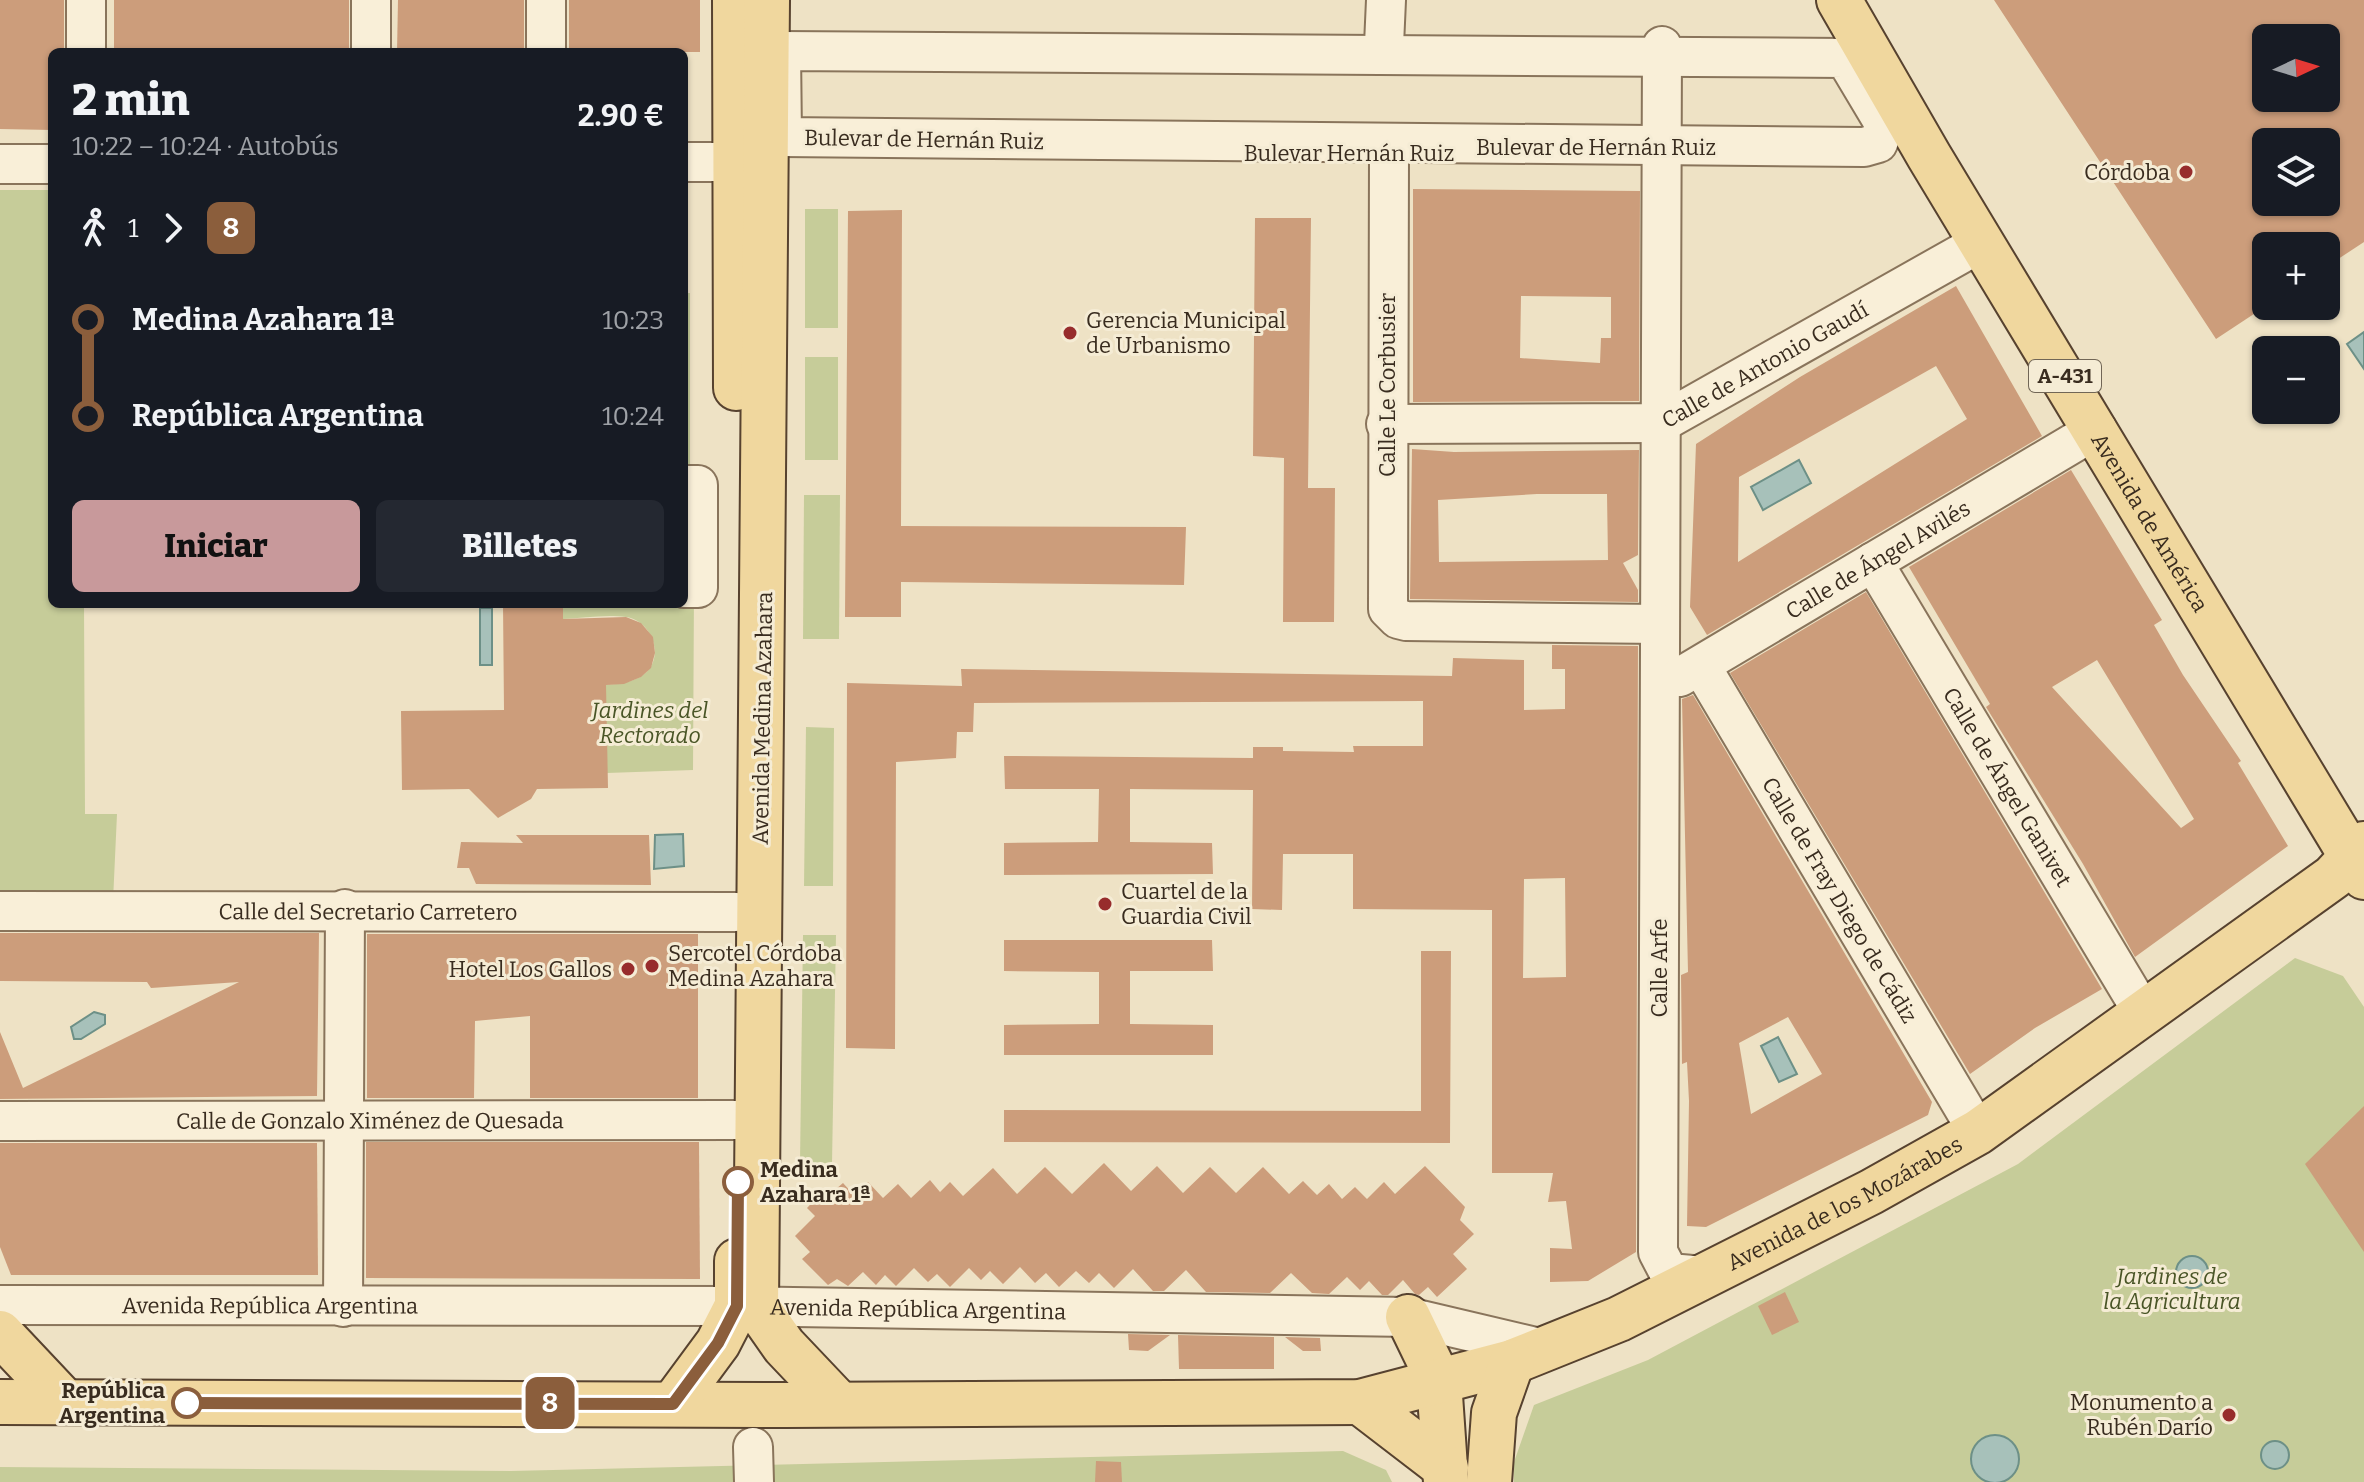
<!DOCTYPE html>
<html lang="es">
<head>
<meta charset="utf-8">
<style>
  :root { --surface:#171b24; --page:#242831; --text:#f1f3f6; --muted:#9ea1a6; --accent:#c8999b }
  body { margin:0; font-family:Bitter,serif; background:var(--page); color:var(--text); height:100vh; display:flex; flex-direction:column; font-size:30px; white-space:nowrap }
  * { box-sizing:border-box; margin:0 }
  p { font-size:26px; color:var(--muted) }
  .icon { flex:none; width:44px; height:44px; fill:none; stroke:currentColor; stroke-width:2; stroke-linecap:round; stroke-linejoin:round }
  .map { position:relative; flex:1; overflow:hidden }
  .details { position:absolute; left:48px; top:48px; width:640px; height:560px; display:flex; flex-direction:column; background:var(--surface); border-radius:12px; box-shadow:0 2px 6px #0004 }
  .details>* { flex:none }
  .badge { padding:0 16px; border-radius:12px; font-size:28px; line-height:52px }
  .needle { width:52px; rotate:86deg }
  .controls { position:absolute; left:2252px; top:24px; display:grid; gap:16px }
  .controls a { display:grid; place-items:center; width:88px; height:88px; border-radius:12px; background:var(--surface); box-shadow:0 2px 6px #0004; font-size:40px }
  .map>.badge { position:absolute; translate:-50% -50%; box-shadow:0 0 0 4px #fff }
  .legs { display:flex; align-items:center; gap:12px; height:88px; padding:0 24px; font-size:26px }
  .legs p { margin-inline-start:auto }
  .head { display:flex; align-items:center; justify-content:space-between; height:136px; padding:0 24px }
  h1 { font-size:44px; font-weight:800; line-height:60px }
  .primary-button { display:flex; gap:16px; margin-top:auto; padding:16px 24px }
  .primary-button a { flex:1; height:92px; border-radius:12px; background:var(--accent); color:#111; font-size:32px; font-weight:800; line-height:92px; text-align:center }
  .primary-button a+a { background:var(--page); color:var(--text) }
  ul { padding:0 24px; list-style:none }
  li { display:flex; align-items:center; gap:28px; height:96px; font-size:30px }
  li i { display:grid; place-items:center; width:12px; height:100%; margin:0 10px; background:currentColor }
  li i::after { content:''; width:20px; height:20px; margin:-10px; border:6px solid; border-radius:50%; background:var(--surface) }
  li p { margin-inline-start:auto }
  li:first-child i { background:linear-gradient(#0000 50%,currentColor 0) }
  li:last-child i { background:linear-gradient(currentColor 50%,#0000 0) }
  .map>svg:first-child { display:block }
</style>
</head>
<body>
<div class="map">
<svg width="2364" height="1482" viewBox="0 0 2364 1482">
  <rect width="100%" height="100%" fill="#eee2c5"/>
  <g fill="#c6cc99">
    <polygon points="0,190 52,190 52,604 84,604 85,814 117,814 113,901 0,901"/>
    <rect x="805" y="209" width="33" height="119"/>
    <polygon points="684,293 690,293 690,484 684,485"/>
    <rect x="805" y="357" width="33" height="103"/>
    <polygon points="804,495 840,495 839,639 803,639"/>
    <path d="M 694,588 L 693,770 L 607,773 L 597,685 C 612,684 626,685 640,677 C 667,662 654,621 626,617 C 606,614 583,618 563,619 L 563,604 L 684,604 Z"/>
    <polygon points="806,727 834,728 833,886 804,886"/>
    <polygon points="803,935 836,935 832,1164 800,1163"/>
    <polygon points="2295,958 2343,976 2364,1007 2364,1482 1514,1482 1514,1462 1534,1405 1648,1360 2018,1164"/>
    <polygon points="1343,1451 1386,1470 1392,1482 0,1482 0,1467 511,1471"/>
  </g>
  <g fill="#a7c1ba" stroke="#6d9087" stroke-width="2">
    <polygon points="2364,332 2364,369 2347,344"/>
    <polygon points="1799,460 1811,483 1763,510 1751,487"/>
    <rect x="480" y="608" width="12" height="57"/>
    <polygon points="683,834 684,866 654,869 655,835"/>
    <polygon points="94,1012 105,1015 105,1024 81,1039 74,1039 71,1027"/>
    <polygon points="1778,1037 1797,1074 1779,1082 1761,1046"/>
    <circle cx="2192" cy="1272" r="16"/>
    <circle cx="1995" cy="1459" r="24"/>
    <circle cx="2275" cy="1455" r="14"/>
  </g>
  <g fill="#cc9d7b" fill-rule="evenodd">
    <polygon points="0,0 64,0 64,52 52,52 52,130 0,129"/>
    <rect x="114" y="0" width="235" height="52"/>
    <polygon points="398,0 524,0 524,52 397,52"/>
    <rect x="569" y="0" width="131" height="52"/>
    <path d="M 1994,0 L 2364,0 L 2364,242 L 2326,267 L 2326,246 L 2266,246 L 2266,306 L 2216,339 ZM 2266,38 L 2326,38 L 2326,98 L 2266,98 ZM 2266,142 L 2326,142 L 2326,202 L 2266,202 Z"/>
    <path d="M 1413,189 L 1640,191 L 1639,401 L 1413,402 ZM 1521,296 L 1611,297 L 1611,338 L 1601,338 L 1600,363 L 1520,358 Z"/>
    <polygon points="902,210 901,526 1186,527 1184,585 901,582 901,617 845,617 848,211"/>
    <polygon points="1255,218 1311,218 1308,488 1335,488 1334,622 1283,622 1284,458 1253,456"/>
    <path d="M 1956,286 L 2042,436 L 1707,635 L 1690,607 L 1696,444 L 1800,377 ZM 1936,366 L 1967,419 L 1738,562 L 1739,477 Z"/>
    <path d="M 1412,449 L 1454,452 L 1639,450 L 1638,555 L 1623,563 L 1638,590 L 1638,602 L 1410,599 ZM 1537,494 L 1607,494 L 1608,560 L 1439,562 L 1438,500 Z"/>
    <path d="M 2071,470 L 2162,620 L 2154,625 L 2183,675 L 2241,761 L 2238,763 L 2288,846 L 2135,957 L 2083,864 L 1986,707 L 1990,704 L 1909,567 ZM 2097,660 L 2194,819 L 2181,828 L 2052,687 Z"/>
    <polygon points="1866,592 2102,989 2035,1028 1970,1074 1730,673"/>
    <polygon points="503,604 563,604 563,619 626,617 641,623 653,637 655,653 651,668 641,677 624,684 606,685 608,788 537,789 531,799 498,818 469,789 402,790 401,711 504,710"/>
    <path d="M 1552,645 L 1638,646 L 1636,1252 L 1588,1281 L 1550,1282 L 1550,1248 L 1572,1249 L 1566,1201 L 1548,1202 L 1553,1173 L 1492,1173 L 1492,910 L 1353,909 L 1353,854 L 1283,854 L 1282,910 L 1252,909 L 1253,790 L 1130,789 L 1130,842 L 1212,843 L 1213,874 L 1004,875 L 1004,843 L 1098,842 L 1099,789 L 1005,789 L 1004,756 L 1253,758 L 1253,747 L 1283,747 L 1283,751 L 1354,752 L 1353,746 L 1423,746 L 1423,701 L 974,703 L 973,732 L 957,732 L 956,758 L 896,762 L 895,1049 L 846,1048 L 847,683 L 962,686 L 961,669 L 1452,676 L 1453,658 L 1524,660 L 1524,710 L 1565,709 L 1565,669 L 1552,669 ZM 1565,878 L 1566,977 L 1523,978 L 1524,879 Z"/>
    <path d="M 1693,695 L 1932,1102 L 1928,1115 L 1706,1227 L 1687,1226 L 1689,1101 L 1687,1062 L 1682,1064 L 1681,975 L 1688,972 L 1682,699 ZM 1788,1017 L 1822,1074 L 1751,1114 L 1739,1043 Z"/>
    <polygon points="516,835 649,835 651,885 476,884 469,868 457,868 461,842 523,843"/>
    <polygon points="0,933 319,933 317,1096 0,1099 0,1032 23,1088 239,982 151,988 147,982 0,981"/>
    <polygon points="367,934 698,934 698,1098 530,1098 530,1016 475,1021 474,1098 367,1098"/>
    <polygon points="1004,940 1212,940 1213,971 1130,971 1130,1024 1213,1025 1213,1055 1004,1055 1004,1025 1099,1024 1099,972 1004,971"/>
    <polygon points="1421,951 1451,951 1450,1143 1004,1142 1004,1110 1421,1111"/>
    <polygon points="2364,1106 2364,1252 2305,1164"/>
    <polygon points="366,1142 699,1142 700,1279 366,1278"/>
    <polygon points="0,1143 317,1143 318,1275 11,1275 0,1247"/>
    <polygon points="1104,1163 1131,1191 1157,1166 1183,1193 1210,1167 1236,1193 1263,1167 1289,1194 1303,1181 1317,1195 1329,1184 1342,1199 1355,1187 1367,1199 1384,1182 1395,1194 1425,1166 1465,1207 1460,1220 1474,1234 1453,1254 1467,1269 1437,1297 1428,1287 1419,1295 1415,1294 1403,1280 1388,1295 1382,1295 1369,1281 1360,1290 1347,1277 1329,1294 1312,1293 1291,1273 1270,1293 1206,1292 1186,1270 1164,1291 1153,1291 1133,1269 1114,1288 1099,1273 1089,1283 1076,1271 1059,1287 1046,1273 1035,1283 1020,1267 1003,1284 990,1271 981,1280 969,1268 950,1287 937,1274 928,1282 914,1268 896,1286 885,1275 876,1285 863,1272 848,1286 837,1279 828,1285 802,1259 810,1252 795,1236 815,1216 807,1208 824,1190 829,1195 843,1183 854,1195 868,1182 883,1198 898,1184 911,1198 930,1180 940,1192 950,1182 963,1196 993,1168 1017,1194 1045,1167 1072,1194"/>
    <polygon points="1785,1292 1799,1322 1772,1335 1758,1306"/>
    <polygon points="1128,1334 1170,1335 1148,1351 1129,1350"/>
    <polygon points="1178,1335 1274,1337 1274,1369 1179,1369"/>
    <polygon points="1285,1337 1320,1338 1321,1351 1303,1351"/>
    <polygon points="1096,1461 1121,1462 1122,1482 1095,1482"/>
  </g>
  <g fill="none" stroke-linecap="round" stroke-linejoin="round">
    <g stroke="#89745b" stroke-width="42">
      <g id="minor">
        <polyline points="546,0 546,52"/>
        <polyline points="1384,45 1386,0"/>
        <polyline points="1662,46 1658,1252 1669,1273 1704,1276"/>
        <polygon points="781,51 1845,58 1885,125 1878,143 1864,147 782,137"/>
        <polyline points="86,52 86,0"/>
        <polyline points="371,52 371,0"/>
        <polyline points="1389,153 1388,609 1398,619 1406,621 1660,624"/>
        <polyline points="684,162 735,162 763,152"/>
        <polyline points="0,164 52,164"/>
        <path id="s1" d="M 1386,424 L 1661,423 L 1982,242"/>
        <polyline points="684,485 698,485 698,588 684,588"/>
        <path id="s2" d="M 1873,562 L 2142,1011"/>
        <path id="s3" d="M 1701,666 L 1978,1132"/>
        <path id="s4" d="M 1680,677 L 2097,429"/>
        <path id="s5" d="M 0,911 L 736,912"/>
        <path id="s6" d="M 0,1121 L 739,1120"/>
        <path id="s7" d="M 0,1305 L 737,1306 L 1408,1317 L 1544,1349"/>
        <polyline points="343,1307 345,909"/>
        <polyline points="753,1447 754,1482"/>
      </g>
    </g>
    <g stroke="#57422f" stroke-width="48">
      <g id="major">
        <polyline points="735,0 736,388"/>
        <polyline points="767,0 756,1306 784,1346 839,1404"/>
        <path id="s8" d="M 1839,0 L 1929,156 L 2364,877"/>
        <polyline points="1408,1317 1439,1381 1446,1482"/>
        <polyline points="0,1333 65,1402"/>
        <path id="s9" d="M 0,1402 L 787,1405 L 1360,1402 L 1512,1362 L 1619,1319 L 1871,1192 L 1978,1132 L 2333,877 L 2364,844"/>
        <polyline points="1360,1402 1446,1468"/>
        <polyline points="673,1404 718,1343 737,1306 737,1261"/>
        <polyline points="1489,1482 1494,1413 1512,1362"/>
      </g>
    </g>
    <use href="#minor" stroke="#f9efd8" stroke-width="38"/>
    <use href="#major" stroke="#f0d79e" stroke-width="44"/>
  </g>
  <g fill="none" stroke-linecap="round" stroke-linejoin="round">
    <g stroke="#fff" stroke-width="18">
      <polyline id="line-1" points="187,1403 673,1404 718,1343 737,1306 738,1182"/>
    </g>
    <use href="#line-1" stroke="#8b5e3c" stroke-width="12"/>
  </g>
  <g fill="#972c2c" stroke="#f5ecd5" stroke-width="3">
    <circle cx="2186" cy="172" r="8"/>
    <circle cx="1070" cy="333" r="8"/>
    <circle cx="1105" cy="904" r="8"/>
    <circle cx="652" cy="966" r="8"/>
    <circle cx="628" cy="969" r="8"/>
    <circle cx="2229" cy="1415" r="8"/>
  </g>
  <g fill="#fff" stroke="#8b5e3c" stroke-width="4">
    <circle cx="738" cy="1182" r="14"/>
    <circle cx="187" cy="1403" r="14"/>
  </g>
  <g text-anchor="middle" stroke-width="6" stroke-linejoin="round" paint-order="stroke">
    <rect fill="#f5ecd5" stroke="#716656" stroke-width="2" x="2029" y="360" width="72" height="32" rx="6"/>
    <g font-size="20" font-weight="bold" fill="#392c1f">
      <text x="2065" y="383">A-431</text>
    </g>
    <g font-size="22" fill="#392c1f" stroke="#f5ecd5">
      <text transform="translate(924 139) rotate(1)" y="8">Bulevar de Hernán Ruiz</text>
      <text x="1596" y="155">Bulevar de Hernán Ruiz</text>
      <text x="1349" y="161">Bulevar Hernán Ruiz</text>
      <text dy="8" stroke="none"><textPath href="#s1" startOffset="394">Calle de Antonio Gaudí</textPath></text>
      <text transform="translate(1387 385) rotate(-90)" y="8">Calle Le Corbusier</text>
      <text dy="8" stroke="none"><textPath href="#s8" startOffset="608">Avenida de América</textPath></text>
      <text dy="8" stroke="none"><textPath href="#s4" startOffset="230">Calle de Ángel Avilés</textPath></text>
      <text transform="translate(762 718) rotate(-89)" y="8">Avenida Medina Azahara</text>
      <text dy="8" stroke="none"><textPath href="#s2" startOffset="262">Calle de Ángel Ganivet</textPath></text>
      <text dy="8" stroke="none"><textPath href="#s3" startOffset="272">Calle de Fray Diego de Cádiz</textPath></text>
      <text dy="8" stroke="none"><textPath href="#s5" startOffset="368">Calle del Secretario Carretero</textPath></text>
      <text transform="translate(1659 968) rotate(-90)" y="8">Calle Arfe</text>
      <text dy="8" stroke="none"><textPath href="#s6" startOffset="370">Calle de Gonzalo Ximénez de Quesada</textPath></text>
      <text dy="8" stroke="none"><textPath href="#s9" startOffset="1886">Avenida de los Mozárabes</textPath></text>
      <text dy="8" stroke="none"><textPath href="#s7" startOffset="270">Avenida República Argentina</textPath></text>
      <text dy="8" stroke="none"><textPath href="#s7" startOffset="918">Avenida República Argentina</textPath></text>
    </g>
    <g font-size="22" fill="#392c1f" stroke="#f5ecd5" text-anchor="end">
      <text x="2170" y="180">Córdoba</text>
      <text x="1086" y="328" text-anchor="start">Gerencia Municipal<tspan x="1086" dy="25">de Urbanismo</tspan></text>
      <text x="1121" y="899" text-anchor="start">Cuartel de la<tspan x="1121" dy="25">Guardia Civil</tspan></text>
      <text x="668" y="961" text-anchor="start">Sercotel Córdoba<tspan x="668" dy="25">Medina Azahara</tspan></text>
      <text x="612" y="977">Hotel Los Gallos</text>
      <text x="2213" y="1410">Monumento a<tspan x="2213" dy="25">Rubén Darío</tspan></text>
    </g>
    <g font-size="22" font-style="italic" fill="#495526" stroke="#f5ecd5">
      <text x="650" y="718">Jardines del<tspan x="650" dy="25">Rectorado</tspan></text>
      <text x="2172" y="1284">Jardines de<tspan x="2172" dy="25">la Agricultura</tspan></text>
    </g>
    <g font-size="22" font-weight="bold" fill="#392c1f" stroke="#f5ecd5" text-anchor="start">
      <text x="760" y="1177">Medina<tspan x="760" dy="25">Azahara 1ª</tspan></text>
      <text x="165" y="1398" text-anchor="end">República<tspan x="165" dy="25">Argentina</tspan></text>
    </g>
  </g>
</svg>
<div class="controls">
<a><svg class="needle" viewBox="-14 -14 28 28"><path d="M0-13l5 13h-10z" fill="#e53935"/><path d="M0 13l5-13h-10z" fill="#9ea1a6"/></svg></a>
<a><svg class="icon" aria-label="layers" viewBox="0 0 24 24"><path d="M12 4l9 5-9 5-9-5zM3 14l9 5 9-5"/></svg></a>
<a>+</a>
<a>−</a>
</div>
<b class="badge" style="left:550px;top:1403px;background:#8b5e3c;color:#fff">8</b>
<section class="details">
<div class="head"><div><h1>2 min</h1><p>10:22 – 10:24 · Autobús</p></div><b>2.90 €</b></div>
<div class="legs"><svg class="icon" aria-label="walk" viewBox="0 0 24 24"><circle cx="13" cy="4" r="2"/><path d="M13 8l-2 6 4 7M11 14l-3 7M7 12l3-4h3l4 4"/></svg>1<svg class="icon" aria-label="forward" viewBox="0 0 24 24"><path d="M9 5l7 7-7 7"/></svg><b class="badge" style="background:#8b5e3c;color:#fff">8</b></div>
<ul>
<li><i style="color:#8b5e3c"></i><b>Medina Azahara 1ª</b><p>10:23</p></li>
<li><i style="color:#8b5e3c"></i><b>República Argentina</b><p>10:24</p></li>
</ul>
<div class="primary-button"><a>Iniciar</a><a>Billetes</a></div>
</section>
</div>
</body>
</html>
